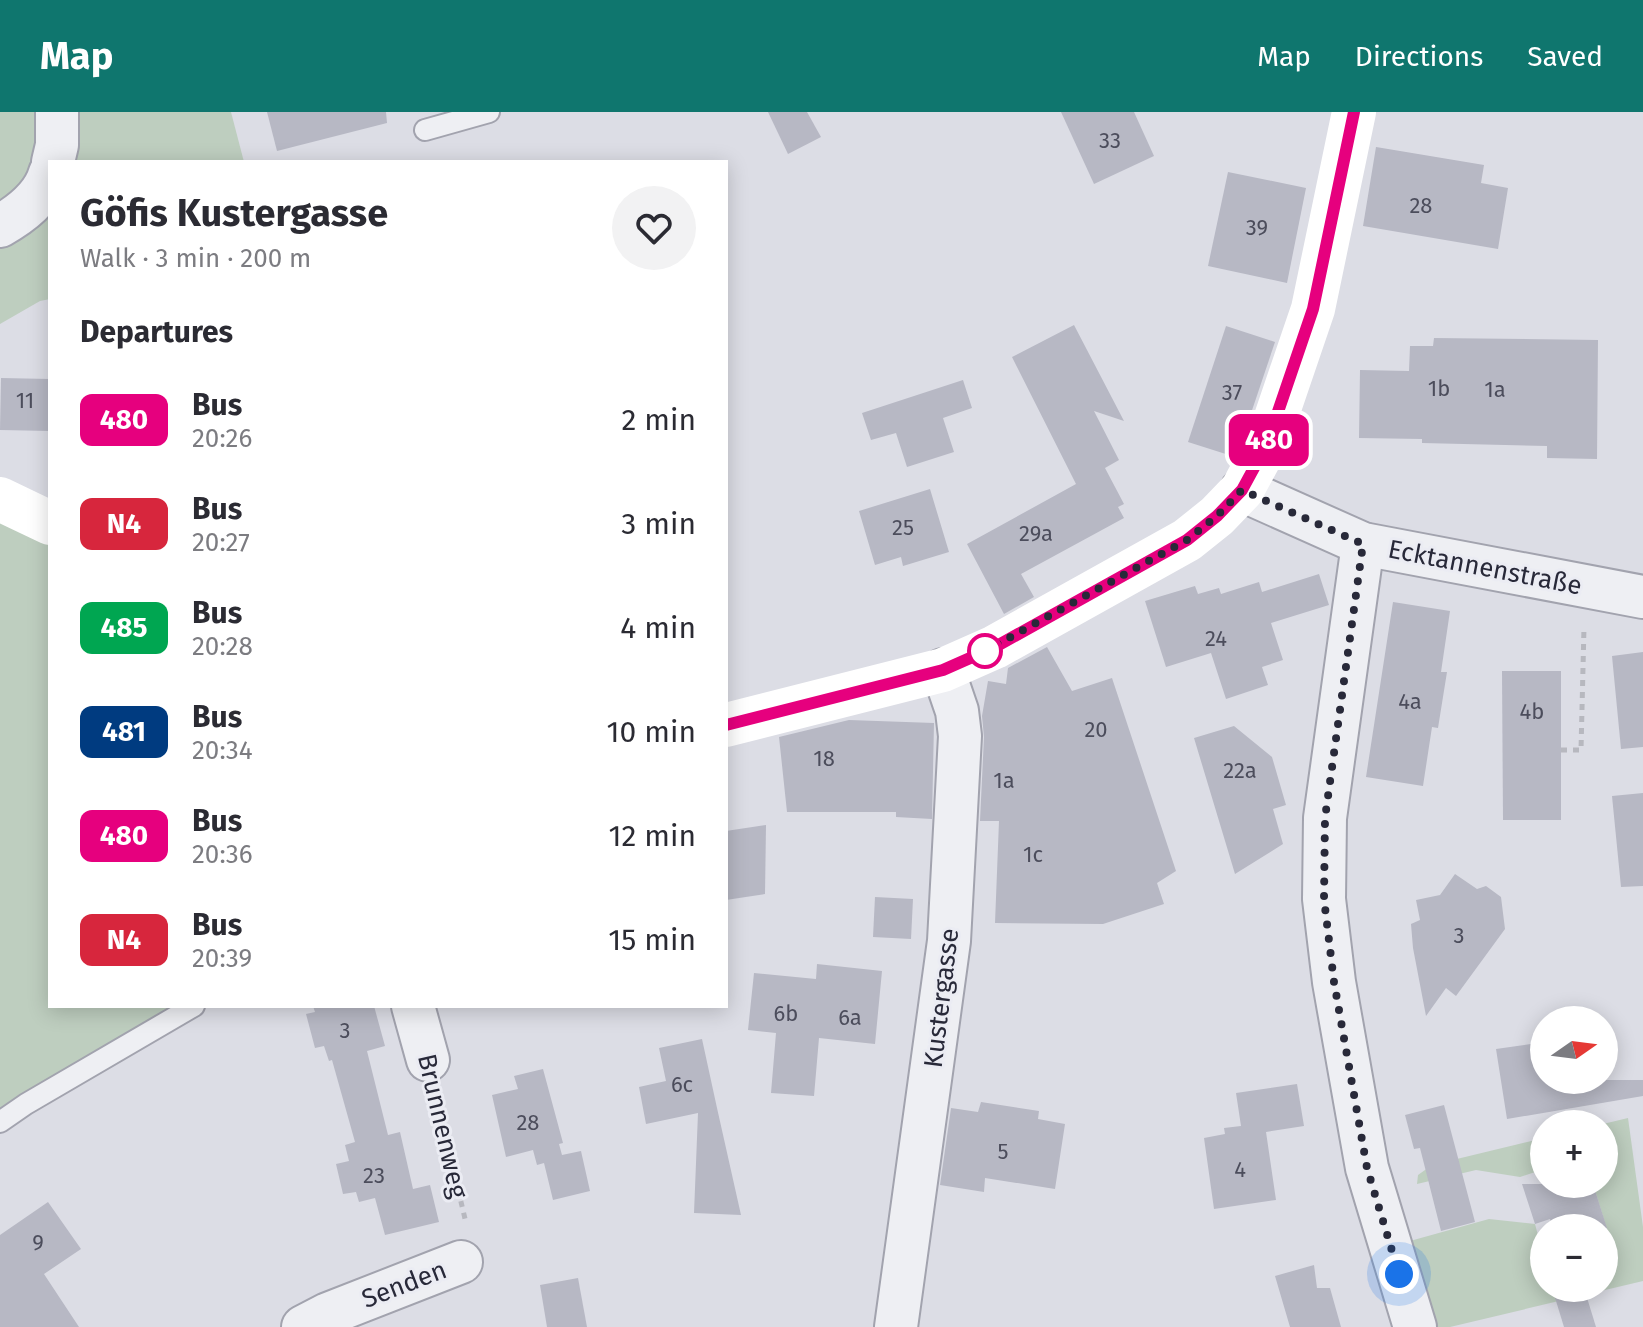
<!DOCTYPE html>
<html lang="en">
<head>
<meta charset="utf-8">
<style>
  :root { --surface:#fff; --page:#f2f2f3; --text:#2b2b33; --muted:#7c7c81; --accent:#0f766e }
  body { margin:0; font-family:"Fira Sans",sans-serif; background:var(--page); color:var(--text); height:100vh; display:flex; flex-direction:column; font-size:30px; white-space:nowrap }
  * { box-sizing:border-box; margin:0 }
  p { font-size:26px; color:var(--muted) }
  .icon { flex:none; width:44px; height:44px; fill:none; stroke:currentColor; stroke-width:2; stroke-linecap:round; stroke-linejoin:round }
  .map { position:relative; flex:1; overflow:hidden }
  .side { position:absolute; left:48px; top:48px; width:680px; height:848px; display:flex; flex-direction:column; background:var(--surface); border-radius:0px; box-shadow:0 4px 20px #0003 }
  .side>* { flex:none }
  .badge { padding:0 16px; border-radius:12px; font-size:28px; line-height:52px }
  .needle { width:52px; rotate:76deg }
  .buttons { position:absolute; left:1530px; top:894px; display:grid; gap:16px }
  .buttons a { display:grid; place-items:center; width:88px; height:88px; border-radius:50%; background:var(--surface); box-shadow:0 4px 20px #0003; font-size:40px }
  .you { position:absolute; width:40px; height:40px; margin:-20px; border:6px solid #fff; border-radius:50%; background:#1a73e8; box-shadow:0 0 0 12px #1a73e833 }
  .map>.badge { position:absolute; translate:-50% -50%; box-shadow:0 0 0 4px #fff }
  h2 { padding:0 32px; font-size:30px; line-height:72px }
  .round { display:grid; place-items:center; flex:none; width:84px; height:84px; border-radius:42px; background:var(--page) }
  .head { display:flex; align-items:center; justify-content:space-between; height:136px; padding:0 32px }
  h1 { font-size:38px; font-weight:700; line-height:60px }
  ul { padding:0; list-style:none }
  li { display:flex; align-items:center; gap:24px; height:104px; padding:0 32px }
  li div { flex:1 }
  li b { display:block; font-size:30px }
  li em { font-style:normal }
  li .badge { min-width:88px; font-weight:700; text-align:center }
  header { display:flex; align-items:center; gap:48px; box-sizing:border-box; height:112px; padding:0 40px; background:var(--accent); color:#fff }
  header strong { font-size:38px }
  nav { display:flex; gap:44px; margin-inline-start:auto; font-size:28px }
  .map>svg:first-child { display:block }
</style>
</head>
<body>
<header>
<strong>Map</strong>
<nav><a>Map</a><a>Directions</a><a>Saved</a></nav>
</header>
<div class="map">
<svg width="1643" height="1215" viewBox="0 0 1643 1215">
  <rect width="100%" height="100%" fill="#dcdde5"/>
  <g fill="#becebf">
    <path d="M 0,0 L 40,0 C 37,46 38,63 0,93 Z"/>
    <polygon points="78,0 231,0 244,50 74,50"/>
    <polygon points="50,97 50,187 40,189 0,212 0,130"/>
    <polygon points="0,408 50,430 50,894 174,894 0,1013"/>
    <polygon points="1628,1006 1643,1115 1643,1169 1450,1215 1428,1215 1410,1129 1489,1107 1535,1112 1544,1146 1544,1176 1604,1176 1604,1155 1615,1143 1593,1072 1604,1072 1603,1012"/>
    <polygon points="1544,1026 1544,1057 1520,1065 1476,1058 1417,1072 1418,1063 1432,1053"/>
  </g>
  <g fill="#b7b8c4">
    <polygon points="267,0 386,0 387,11 277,39"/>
    <polygon points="768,0 807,0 821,25 788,42"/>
    <polygon points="1061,0 1134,0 1154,44 1094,72"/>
    <polygon points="1376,35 1484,53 1481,71 1508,76 1498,137 1363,114"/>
    <polygon points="1228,60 1306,76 1287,171 1208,154"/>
    <polygon points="1074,213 1124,309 1094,299 1119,348 1105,356 1124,392 1118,395 1124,406 1021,462 1034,485 1004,502 967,432 1076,372 1012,245"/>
    <polygon points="1226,214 1275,230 1244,322 1232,344 1188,330"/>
    <polygon points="1434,226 1598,228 1597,347 1547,346 1547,334 1422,331 1422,327 1359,326 1360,258 1409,259 1410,234 1433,234"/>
    <polygon points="1,266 50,267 50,319 0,318"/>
    <polygon points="963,268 972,296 943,306 954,340 907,355 896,321 871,328 862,301"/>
    <polygon points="930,377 949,440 903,454 901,445 875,453 859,399"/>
    <polygon points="1319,462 1329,493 1271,511 1283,548 1262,555 1268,573 1226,587 1211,541 1166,555 1145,489 1195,474 1198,482 1219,476 1221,482 1259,470 1262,480"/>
    <polygon points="1393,490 1450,499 1441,560 1447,560 1438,616 1432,615 1423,674 1366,665"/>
    <polygon points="1047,535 1072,579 1112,566 1176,759 1157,771 1164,792 1103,812 995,811 999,709 980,709 984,625 982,604 988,569 1006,572 1008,556"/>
    <polygon points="1643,540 1643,635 1621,637 1612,544"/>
    <polygon points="1502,559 1561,559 1561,708 1503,708"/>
    <polygon points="849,608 934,611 932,707 896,705 896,700 787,700 779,625"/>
    <polygon points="1234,614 1272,645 1286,693 1273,697 1283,732 1235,762 1194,626"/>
    <polygon points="1643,681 1643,774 1621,775 1612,684"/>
    <polygon points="766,713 765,782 726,788 726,719"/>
    <polygon points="1455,762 1477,777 1486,774 1501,785 1505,817 1456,884 1446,876 1426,904 1413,836 1411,812 1420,808 1416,788 1440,783"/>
    <polygon points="875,785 913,787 911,827 873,825"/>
    <polygon points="817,852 882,859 875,932 819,926 814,984 771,981 776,921 748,918 754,861 816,867"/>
    <polygon points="313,894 374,894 385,934 367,939 388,1023 400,1020 413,1077 430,1073 439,1110 385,1123 375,1086 359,1090 356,1080 343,1082 336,1052 349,1049 345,1033 355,1030 332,948 329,949 324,934 315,936 306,902 315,900"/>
    <polygon points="702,927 717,996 741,1103 694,1101 698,1001 646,1012 639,975 666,969 659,936"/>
    <polygon points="1544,930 1544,968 1643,968 1643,984 1507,1007 1496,937"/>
    <polygon points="543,957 563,1031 559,1032 562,1043 581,1039 590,1079 553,1088 544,1051 537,1053 533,1038 506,1045 492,983 518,977 514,964"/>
    <polygon points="1297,972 1304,1014 1266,1020 1276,1088 1214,1097 1204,1026 1225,1022 1224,1016 1241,1014 1236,981"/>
    <polygon points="981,990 1039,999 1038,1007 1065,1012 1055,1077 985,1066 984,1080 940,1073 951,996 978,1000"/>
    <polygon points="1444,993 1475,1110 1441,1119 1420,1036 1414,1037 1405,1003"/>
    <polygon points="1522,1072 1593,1072 1607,1116 1553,1116 1550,1107 1535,1112"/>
    <polygon points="48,1090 81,1137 44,1162 79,1215 0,1215 0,1123"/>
    <polygon points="1314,1153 1317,1176 1330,1176 1341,1215 1290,1215 1275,1164"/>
    <polygon points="578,1166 587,1215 547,1215 540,1173"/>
    <polygon points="1552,1176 1584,1176 1596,1215 1564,1215"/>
  </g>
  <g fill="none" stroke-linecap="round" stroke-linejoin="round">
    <g stroke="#a2a3ae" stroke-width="24">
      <g id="lane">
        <polyline points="425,18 489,0"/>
        <polyline points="0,1010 26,992 194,894"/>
      </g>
    </g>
    <g stroke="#a2a3ae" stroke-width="46">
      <g id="street">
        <polyline points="53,50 57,33 57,0"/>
        <path d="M 0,114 C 21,102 43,86 50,61"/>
        <polyline points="1242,378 1363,432 1643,485"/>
        <polyline points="1363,432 1325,706 1324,787 1334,870 1367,1056 1415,1215"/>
        <polyline points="413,894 428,948"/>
        <polyline points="303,1215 328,1202 461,1150"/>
        <polyline points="896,1215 949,829 960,624 957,599 943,558"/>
      </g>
    </g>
    <g stroke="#b7b8bf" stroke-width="5" stroke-dasharray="6 6" stroke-linecap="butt">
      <polyline points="1561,638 1581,638 1584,515"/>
      <polyline points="436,984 466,1111"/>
    </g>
    <use href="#lane" stroke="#eeeff3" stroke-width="20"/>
    <use href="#street" stroke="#eeeff3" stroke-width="42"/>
    <g stroke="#fff" stroke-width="44">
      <polyline points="0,387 50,411"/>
      <polyline points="726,613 943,558 995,535 1187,428 1217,404 1242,378 1267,332 1313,197 1354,0"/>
    </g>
  </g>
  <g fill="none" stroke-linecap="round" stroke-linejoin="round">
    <g stroke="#fff" stroke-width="18">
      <polyline id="line" points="726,613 943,558 995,535 1187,428 1217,404 1242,378 1267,332 1313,197 1354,0"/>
    </g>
    <use href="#line" stroke="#e6007e" stroke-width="12"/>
    <polyline stroke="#282939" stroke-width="8" stroke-dasharray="0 14.4" points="985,539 1187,428 1217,404 1242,378 1363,432 1325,706 1324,787 1334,870 1367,1056 1399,1162"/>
  </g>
  <circle fill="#fff" stroke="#e6007e" stroke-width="4" cx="985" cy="539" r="16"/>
  <g text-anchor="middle" stroke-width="6" stroke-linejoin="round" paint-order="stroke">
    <g font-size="22" fill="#4c4d5c">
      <text x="1110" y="36">33</text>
      <text x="1421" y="101">28</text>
      <text x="1257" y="123">39</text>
      <text x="1439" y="284">1b</text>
      <text x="1495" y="285">1a</text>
      <text x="1232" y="288">37</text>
      <text x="25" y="296">11</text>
      <text x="903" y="423">25</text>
      <text x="1036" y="429">29a</text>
      <text x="1216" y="534">24</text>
      <text x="1410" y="597">4a</text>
      <text x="1532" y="607">4b</text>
      <text x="1096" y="625">20</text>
      <text x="824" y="654">18</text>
      <text x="1240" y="666">22a</text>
      <text x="1004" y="676">1a</text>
      <text x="1033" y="750">1c</text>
      <text x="1459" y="831">3</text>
      <text x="786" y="909">6b</text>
      <text x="850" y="913">6a</text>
      <text x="345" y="926">3</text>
      <text x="682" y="980">6c</text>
      <text x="528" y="1018">28</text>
      <text x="1003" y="1047">5</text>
      <text x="1240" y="1065">4</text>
      <text x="374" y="1071">23</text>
      <text x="38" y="1138">9</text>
    </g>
    <g font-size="26" fill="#282939" stroke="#ebecf3">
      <text transform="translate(1485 455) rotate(11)" y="9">Ecktannenstraße</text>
      <text transform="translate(941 886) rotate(-83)" y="9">Kustergasse</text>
      <text transform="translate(443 1014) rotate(77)" y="9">Brunnenweg</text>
      <text transform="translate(404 1172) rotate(-21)" y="9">Senden</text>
    </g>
  </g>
</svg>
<div class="buttons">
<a><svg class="needle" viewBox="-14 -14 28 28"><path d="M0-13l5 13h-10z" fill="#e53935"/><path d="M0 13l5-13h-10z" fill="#7c7c81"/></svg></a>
<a>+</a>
<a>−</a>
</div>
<div class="you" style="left:1399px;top:1162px"></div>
<b class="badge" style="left:1269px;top:328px;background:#e6007e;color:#fff">480</b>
<section class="side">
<div class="head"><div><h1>Göfis Kustergasse</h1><p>Walk · 3 min · 200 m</p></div><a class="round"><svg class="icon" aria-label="heart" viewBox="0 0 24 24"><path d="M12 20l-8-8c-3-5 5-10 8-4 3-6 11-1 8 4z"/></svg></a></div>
<h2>Departures</h2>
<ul>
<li><span class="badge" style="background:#e6007e;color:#fff">480</span><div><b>Bus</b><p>20:26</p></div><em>2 min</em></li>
<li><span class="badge" style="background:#d7263d;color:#fff">N4</span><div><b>Bus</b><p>20:27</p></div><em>3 min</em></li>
<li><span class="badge" style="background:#00a651;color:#fff">485</span><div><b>Bus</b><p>20:28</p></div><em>4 min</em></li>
<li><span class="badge" style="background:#003b80;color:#fff">481</span><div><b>Bus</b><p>20:34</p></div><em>10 min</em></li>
<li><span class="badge" style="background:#e6007e;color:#fff">480</span><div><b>Bus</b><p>20:36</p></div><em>12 min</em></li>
<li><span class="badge" style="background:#d7263d;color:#fff">N4</span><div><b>Bus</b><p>20:39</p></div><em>15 min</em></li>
</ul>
</section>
</div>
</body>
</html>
